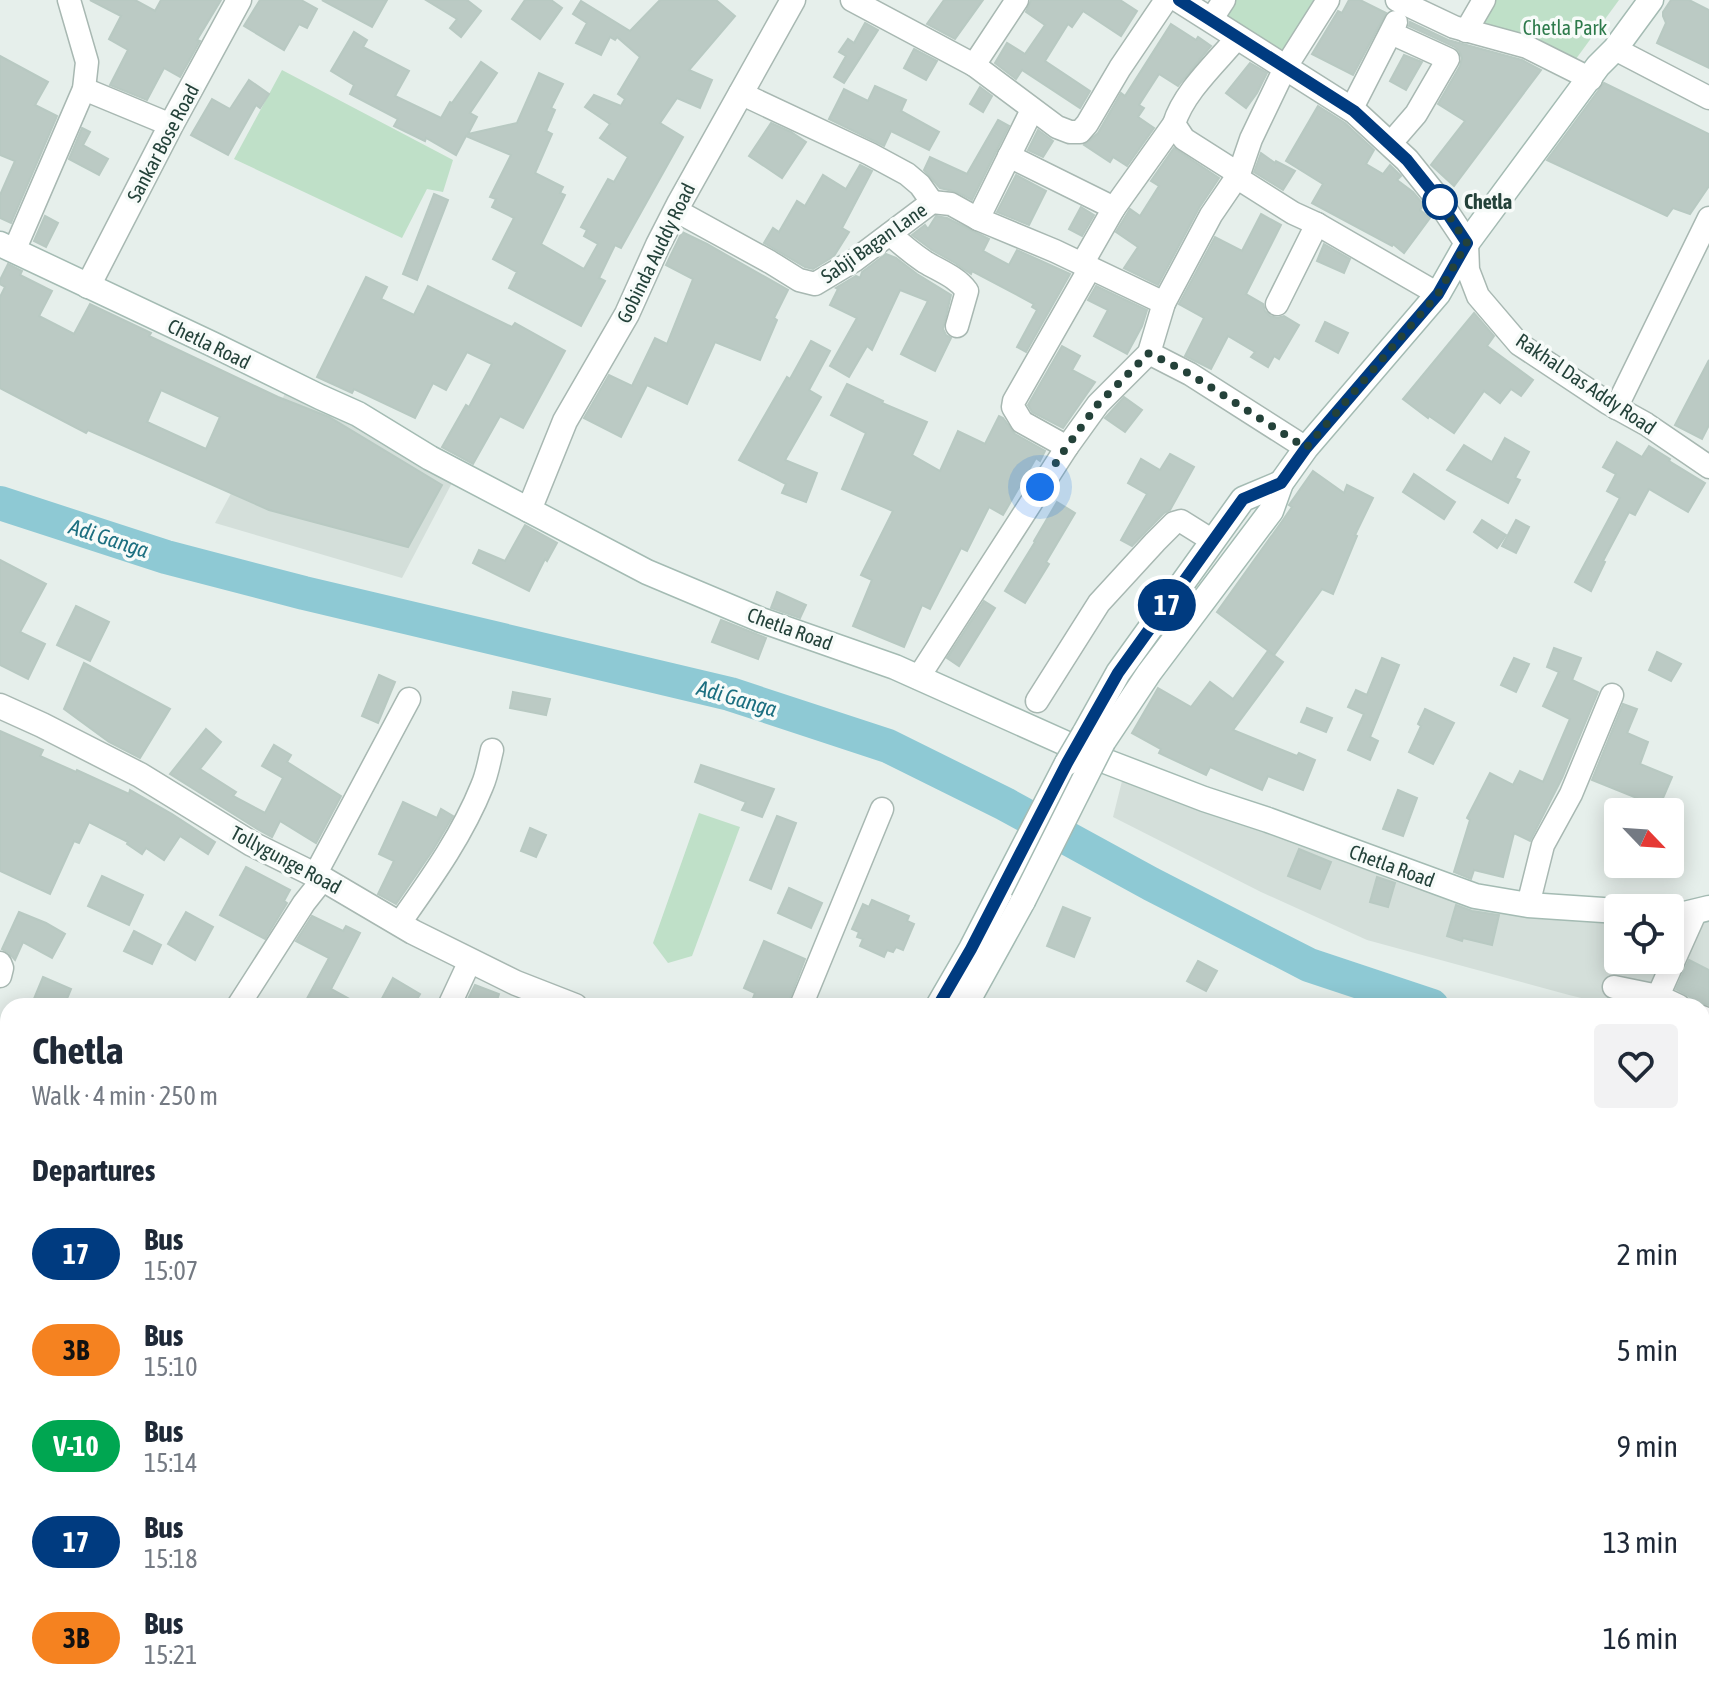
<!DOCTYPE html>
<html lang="en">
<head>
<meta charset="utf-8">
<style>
  :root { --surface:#fff; --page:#f2f2f3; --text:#1f2937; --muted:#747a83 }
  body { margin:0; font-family:"Asap Condensed",sans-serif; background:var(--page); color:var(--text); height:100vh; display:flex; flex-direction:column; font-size:30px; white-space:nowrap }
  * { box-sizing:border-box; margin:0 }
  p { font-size:26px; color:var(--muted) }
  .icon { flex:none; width:44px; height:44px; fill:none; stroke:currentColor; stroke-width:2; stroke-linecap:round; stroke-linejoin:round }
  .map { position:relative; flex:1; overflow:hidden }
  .sheet { position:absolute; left:0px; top:998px; width:1710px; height:704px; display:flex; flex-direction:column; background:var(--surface); border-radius:24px 24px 0 0; box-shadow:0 4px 20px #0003 }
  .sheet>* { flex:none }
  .badge { padding:0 16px; border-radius:26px; font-size:28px; line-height:52px }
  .needle { width:52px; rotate:115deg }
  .fabs { position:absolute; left:1604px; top:798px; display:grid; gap:16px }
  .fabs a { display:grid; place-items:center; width:80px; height:80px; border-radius:8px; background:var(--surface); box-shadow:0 4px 20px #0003; font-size:40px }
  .you { position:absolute; width:40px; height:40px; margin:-20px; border:6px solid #fff; border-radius:50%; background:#1a73e8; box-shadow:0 0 0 12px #1a73e833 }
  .map>.badge { position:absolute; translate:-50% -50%; box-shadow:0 0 0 4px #fff }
  h2 { padding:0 32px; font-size:30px; line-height:72px }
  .round { display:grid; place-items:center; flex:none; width:84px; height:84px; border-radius:8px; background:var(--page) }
  .overview { display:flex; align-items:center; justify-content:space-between; height:136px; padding:0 32px }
  h1 { font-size:38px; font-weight:700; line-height:60px }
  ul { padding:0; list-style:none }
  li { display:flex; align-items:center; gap:24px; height:96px; padding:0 32px }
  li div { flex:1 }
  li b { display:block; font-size:30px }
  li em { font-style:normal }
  li .badge { min-width:88px; font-weight:700; text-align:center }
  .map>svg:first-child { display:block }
</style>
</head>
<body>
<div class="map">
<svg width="1709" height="1702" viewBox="0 0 1709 1702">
  <rect width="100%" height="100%" fill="#e6efeb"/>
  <g fill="#d4dfda">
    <polygon points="287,390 324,409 453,481 402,578 215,523"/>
    <polygon points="1122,781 1278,837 1408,886 1484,908 1618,922 1618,960 1667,960 1650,1006 1614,1006 1569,995 1367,940 1261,892 1113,817"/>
    <polygon points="1709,919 1709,1038 1702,1038 1702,1006 1659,1006 1701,920"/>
    <polygon points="1702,1161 1709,1163 1709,1525 1702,1523"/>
  </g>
  <g fill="#bfe0c8">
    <polygon points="1230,0 1324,0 1284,63 1218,18"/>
    <polygon points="1494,0 1619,0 1573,63 1479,28"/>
    <polygon points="282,70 453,160 443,192 427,189 402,238 234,159"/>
    <polygon points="699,813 740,827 692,956 668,963 653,943"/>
  </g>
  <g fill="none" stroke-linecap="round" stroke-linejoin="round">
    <g stroke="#8ec9d4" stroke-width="34">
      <polyline points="0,503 166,557 304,593 730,694 888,746 1005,804 1151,884 1309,965 1432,1006"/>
      <polyline points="1702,1071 1709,1073"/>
    </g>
  </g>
  <g fill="#bbcac4" stroke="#b8c9c2" stroke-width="2" fill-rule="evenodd">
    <polygon points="90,0 135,0 155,11 161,0 221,0 197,40 200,41 180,77 164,68 147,100 110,85 128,50 109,39 121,16"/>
    <polygon points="260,0 301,0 317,9 307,28 299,24 284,50 244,26"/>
    <polygon points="322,0 387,0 372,27"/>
    <polygon points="426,0 467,0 481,11 461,37 450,28 457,19"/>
    <polygon points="525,0 551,0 562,8 540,39 512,19"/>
    <polygon points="660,0 716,0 735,16 689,70 712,80 700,108 677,98 660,123 683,137 621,248 615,245 599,278 605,281 581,326 509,288 517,272 493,259 514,218 492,207 496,199 490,197 511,155 466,136 456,155 426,138 425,141 394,126 398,119 350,94 354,85 331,71 354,32 367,40 363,47 409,71 395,96 441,118 450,102 452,103 481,62 497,73 470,113 477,117 468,134 517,123 539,73 563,84 551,108 555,110 546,131 552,134 535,173 563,187 560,193 565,195 541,244 584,269 598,244 584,236 587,230 581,227 608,179 614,182 628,157 600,138 610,124 585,107 594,95 621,106 625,99 618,94 640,57 617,37 615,40 610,37 601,55 576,43 587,23 573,14 581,1 630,31"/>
    <polygon points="944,0 983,0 955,39 927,24"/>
    <polygon points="1031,0 1120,0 1137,11 1121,36 1083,11 1072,27 1068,24 1045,61 1090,91 1080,108 1022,70 1016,79 995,63 1007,43 1025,54 1045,25 1026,12"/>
    <polygon points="1349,0 1360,0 1386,13 1353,75 1312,54 1338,11 1342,13"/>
    <polygon points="1671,0 1689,0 1709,10 1709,68 1657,43 1666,23 1663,16 1663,12"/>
    <polygon points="1410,22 1448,40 1522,60 1541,70 1454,186 1431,165 1465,121 1438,104 1460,66 1462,58 1459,51 1455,47 1409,26"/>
    <polygon points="865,23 878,30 844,83 834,77 846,56 839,52 848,39 854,43"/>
    <polygon points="1171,24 1196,40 1198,37 1211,46 1178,86 1159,74 1139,105 1144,108 1138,117 1154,128 1127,166 1113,157 1110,162 1084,145 1098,133 1121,93 1125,96"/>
    <polygon points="914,49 937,61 926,80 904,68"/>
    <polygon points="1404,55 1422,62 1406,90 1390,81"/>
    <polygon points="0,56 48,82 35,105 57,116 11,223 0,218 0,195 15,161 0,155"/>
    <polygon points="1250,63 1267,73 1257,93 1246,108 1226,93"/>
    <polygon points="249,80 269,94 260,108 256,105 228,155 191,135 212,99 230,109"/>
    <polygon points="1604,83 1709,134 1709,186 1690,214 1673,208 1667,216 1547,160"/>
    <polygon points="875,86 906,100 901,111 939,132 929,150 891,131 884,146 829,119 844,89 868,101"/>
    <polygon points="980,87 992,96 983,112 970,104"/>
    <polygon points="1318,106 1345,123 1374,150 1366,164 1383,174 1390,165 1401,176 1397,180 1413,192 1424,205 1420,210 1430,218 1404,253 1393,244 1392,246 1312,203 1323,184 1286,161"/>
    <polygon points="998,120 1009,126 972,200 957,192 940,188 924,170 930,157 967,174"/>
    <polygon points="771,123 791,132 806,142 782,178 749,156"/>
    <polygon points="82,128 90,132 83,145 108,159 99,175 69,159"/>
    <polygon points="1038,130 1053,141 1043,157 1028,150"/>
    <polygon points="1174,148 1219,178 1199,208 1158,285 1124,268 1138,247 1116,232 1130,209 1140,216 1159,186 1151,181"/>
    <polygon points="1261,153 1275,163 1276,161 1295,171 1283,190 1254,172"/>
    <polygon points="860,165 872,171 842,228 849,232 834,256 813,269 805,267 764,243 773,228 779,232 797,201 805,206 823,175 846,189"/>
    <polygon points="1016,175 1046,191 1029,225 997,212"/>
    <polygon points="434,194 448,200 417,280 403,274"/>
    <polygon points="1081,207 1094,215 1082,236 1069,229"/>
    <polygon points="1261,214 1281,225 1246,294 1263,304 1265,311 1270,316 1277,318 1284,316 1299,325 1279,359 1274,356 1268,367 1251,357 1255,352 1228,336 1211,369 1185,356 1204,318 1179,304 1215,237 1242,251"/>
    <polygon points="45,216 58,223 46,247 34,241"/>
    <polygon points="936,216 947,218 989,239 983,251 1009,265 1017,250 1070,274 1026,352 1017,347 1037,310 1032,307 1034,304 972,271 971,274 955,263 932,250 912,235 925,225 928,229"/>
    <polygon points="682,232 707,244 788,290 774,318 777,320 760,360 715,342 687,404 647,385 621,437 584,418 609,375 632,386 655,338 667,344 693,279 666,265"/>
    <polygon points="1324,244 1350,259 1344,273 1317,261"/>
    <polygon points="886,254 896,258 917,274 951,295 943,329 946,335 951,338 935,371 901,354 928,301 900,290 872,350 867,346 849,377 830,366 857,318 830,305 838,289 836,288 856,276 860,278 862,272"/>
    <path d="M 8,264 L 22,271 L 20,275 L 52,291 L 39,316 L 74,334 L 90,304 L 151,333 L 149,336 L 278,397 L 329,417 L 442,485 L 408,547 L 269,510 L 88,430 L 86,433 L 0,388 L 0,297 L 5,287 L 0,284 L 0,280 ZM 161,390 L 220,417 L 206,449 L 147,422 Z"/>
    <polygon points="366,277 387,287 381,299 414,315 428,286 512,327 515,323 565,351 523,428 500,416 473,464 442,447 466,405 469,407 492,364 467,352 446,390 433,383 415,418 354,389 352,393 317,377"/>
    <polygon points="1096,286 1147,310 1142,326 1127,354 1094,336 1108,310 1088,300"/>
    <polygon points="1474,313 1494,336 1487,346 1533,380 1521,396 1511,389 1500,403 1484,391 1454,433 1429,416 1428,418 1403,399"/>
    <polygon points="1325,322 1348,333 1338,353 1316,341"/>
    <polygon points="811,341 830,351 809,390 821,397 785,460 817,473 806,502 782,493 786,484 739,460 787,377 790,379"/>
    <polygon points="1062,346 1080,356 1072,370 1095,382 1063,428 1032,412 1028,405"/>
    <polygon points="1709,360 1709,425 1702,439 1675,425"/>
    <polygon points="847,384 883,401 882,403 927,422 912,455 940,471 958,431 985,444 999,416 1003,418 1015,434 1045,451 1040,461 1036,458 1003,515 989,507 967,551 961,548 930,609 922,605 904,647 853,626 872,580 861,575 893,511 842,489 866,433 831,415"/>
    <polygon points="1124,397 1142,410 1125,432 1105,418"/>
    <polygon points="1505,438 1529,452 1515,478 1520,480 1508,503 1447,470 1464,445 1492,462"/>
    <polygon points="1617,442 1642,457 1649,446 1670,459 1669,461 1705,483 1688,512 1649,489 1635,515 1629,512 1603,561 1605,562 1591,591 1575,582 1620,498 1607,491 1616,474 1603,467"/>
    <polygon points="1170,454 1194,467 1170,510 1164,513 1132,546 1121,540 1147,494 1128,483 1141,459 1160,470"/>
    <polygon points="1313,471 1344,493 1347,485 1373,498 1355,535 1357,536 1333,594 1322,589 1274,655 1217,612 1283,520 1292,507 1289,505"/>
    <polygon points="1414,474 1455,502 1444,519 1403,492"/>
    <polygon points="1057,502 1075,513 1046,562 1049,564 1025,603 1005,591 1035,542 1034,541"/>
    <polygon points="1482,520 1506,535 1497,548 1474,532"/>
    <polygon points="1516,520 1529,527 1516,553 1502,546"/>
    <polygon points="525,525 557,543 547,561 545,559 529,591 473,563 479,550 505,561"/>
    <polygon points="0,560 46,584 20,632 45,644 28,679 0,665"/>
    <polygon points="777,592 806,605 800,618 771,608"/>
    <polygon points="984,601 995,608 959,666 947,658"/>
    <polygon points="76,606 109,622 90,661 57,645"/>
    <polygon points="721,620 766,638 758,659 712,642"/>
    <polygon points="1554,648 1581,658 1572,680 1598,692 1562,778 1530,841 1514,833 1503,877 1474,870 1471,879 1454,872 1470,820 1467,818 1490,773 1513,785 1520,771 1543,782 1570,719 1543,706 1559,672 1547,667"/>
    <polygon points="1268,651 1283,662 1233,730 1297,756 1299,753 1315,760 1303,790 1268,776 1262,790 1210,767 1206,775 1159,753 1161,749 1132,733 1158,688 1191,707 1210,682 1233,699"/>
    <polygon points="1657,652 1681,664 1671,681 1649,670"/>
    <polygon points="1382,658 1399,665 1370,737 1378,741 1370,760 1348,750 1364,714 1348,707 1356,690 1367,695"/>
    <polygon points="1514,658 1529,664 1516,692 1501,685"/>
    <polygon points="84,663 170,709 140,758 109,742 64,709"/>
    <polygon points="379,675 395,682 378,723 362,716"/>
    <polygon points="513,692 550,699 546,715 510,708"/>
    <polygon points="1623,704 1637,709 1627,733 1648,742 1640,764 1672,777 1657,812 1632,812 1637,798 1592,780"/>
    <polygon points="1307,708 1332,718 1326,732 1301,722"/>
    <polygon points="1425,709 1454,723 1433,764 1409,752 1421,726 1418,724"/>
    <polygon points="206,729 221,742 200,769 236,792 233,796 265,813 283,778 262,766 274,745 291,755 287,762 341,796 316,843 280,821 272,837 254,827 170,774"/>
    <polygon points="0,731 43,750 40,756 76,772 77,770 129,794 130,790 172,814 215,842 208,854 180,836 164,860 146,848 142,854 127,844 128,842 89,822 79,843 74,841 50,894 0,871"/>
    <polygon points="701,765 774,789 762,817 742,810 746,802 695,782"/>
    <polygon points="1398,790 1417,798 1403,836 1383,829"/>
    <polygon points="403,802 437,818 441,809 453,816 433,850 396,904 378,894 394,861 379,854"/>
    <polygon points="777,816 796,823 771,889 750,880"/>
    <polygon points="530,828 546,835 536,857 521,851"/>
    <polygon points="1299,849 1331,862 1320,889 1288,876"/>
    <polygon points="246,867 290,890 284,901 287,903 265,939 220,915"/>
    <polygon points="102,876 143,895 129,925 88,906"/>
    <polygon points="1377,877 1395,883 1388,907 1370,902"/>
    <polygon points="789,888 822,903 811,928 778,913"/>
    <polygon points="872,900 909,916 907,921 914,924 903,950 896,947 893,952 887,950 884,957 860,946 863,939 857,937 859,932 852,929 863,904 869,907"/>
    <polygon points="1456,905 1472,911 1499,915 1492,945 1463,938 1462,941 1447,936"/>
    <polygon points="1063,907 1090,918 1074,957 1047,946"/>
    <polygon points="19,912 46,923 65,934 52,958 23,942 15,960 9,953 2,949"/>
    <polygon points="186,912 213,927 195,960 168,944"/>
    <polygon points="312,916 343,931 346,926 360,933 331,989 362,1006 303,1006 329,958 296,941"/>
    <polygon points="134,931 161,945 152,964 124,951"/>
    <polygon points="764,941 805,959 787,1006 750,1006 755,993 744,988"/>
    <polygon points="1689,960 1709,970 1709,1005 1701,1003 1693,1006 1690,997 1676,989"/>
    <polygon points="1198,961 1217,971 1206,991 1187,981"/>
    <polygon points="43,977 71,989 64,1006 31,1006"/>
    <polygon points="393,978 420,994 413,1006 378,1006"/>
    <polygon points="475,985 499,994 495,1006 465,1005"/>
  </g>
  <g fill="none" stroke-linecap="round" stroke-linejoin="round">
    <g stroke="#a8b8b2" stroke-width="25">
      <g id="minor">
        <polyline points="852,0 974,65 1057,127 1070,132 1080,132 1087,124 1120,68 1166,0"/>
        <polyline points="1397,0 1454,27 1527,47 1591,79"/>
        <polyline points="1211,20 1224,0"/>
        <polyline points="1466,31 1484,0"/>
        <path d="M 1237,38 C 1216,63 1183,93 1174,124 L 1184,139 L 1239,174"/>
        <polyline points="1615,49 1709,98"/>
        <polyline points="974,65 1017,0"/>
        <polyline points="84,89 171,125"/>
        <polyline points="740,93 870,154 907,174 920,185 932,202"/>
        <polyline points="1351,110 1396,22"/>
        <polyline points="1390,144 1416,114 1448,59 1391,33"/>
        <polyline points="1009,156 1114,208"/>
        <polyline points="1236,177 1293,213 1317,224 1438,294"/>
        <polyline points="677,211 770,262 799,280 815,284 855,260 932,202 951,204 978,219 1055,251 1164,303"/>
        <polyline points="978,219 1032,110"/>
        <path d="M 890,234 C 901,244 913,254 925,262 C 940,271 957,277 967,291 L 957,326"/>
        <polyline points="1467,243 1468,270 1478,296 1519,344 1608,403 1646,424 1709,467"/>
        <polyline points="14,251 84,89 87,62 69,0"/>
        <polyline points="1082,264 1114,208 1174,124"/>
        <polyline points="1277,304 1317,224"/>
        <polyline points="1149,353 1190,374 1306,448"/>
        <polyline points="1616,408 1709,218"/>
        <polyline points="1067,447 1022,422 1013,407 1014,401 1090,268"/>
        <polyline points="918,678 1067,447 1098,404 1149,353 1164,303 1211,215 1239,174 1251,139 1285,68 1328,0"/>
        <polyline points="1037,701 1099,603 1155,542 1174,523 1181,521 1213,541"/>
        <polyline points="315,875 409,699"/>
        <polyline points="1528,905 1543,845 1571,794 1612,695"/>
        <path d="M 399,924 C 430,880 462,836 482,786 C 487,775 489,762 492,750"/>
        <polyline points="0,963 2,968 0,976"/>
        <polyline points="1614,987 1658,996 1679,1006"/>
        <polyline points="1658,996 1696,911"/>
        <polyline points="238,1006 304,903 323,879"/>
        <polyline points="449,1006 470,961"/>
        <polyline points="801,1006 882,809"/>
        <polyline points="1702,1017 1709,1020"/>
        <polyline points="0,1058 8,1062"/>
        <polyline points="0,1168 8,1170"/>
        <polyline points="0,1347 8,1352"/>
        <polyline points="0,1471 8,1461"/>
        <polyline points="1702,1533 1709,1535"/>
        <polyline points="1702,1668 1709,1653"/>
        <polyline points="121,1694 122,1702"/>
        <polyline points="330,1694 347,1702"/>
        <polyline points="885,1694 900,1702"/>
        <polyline points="1172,1694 1191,1702"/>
        <polyline points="1575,1694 1592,1702"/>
        <polyline points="1036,1697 1046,1702"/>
        <polyline points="1238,1702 1245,1694 1266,1702"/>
        <polyline points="1537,1702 1538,1694"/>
        <polyline points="1688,1702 1691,1694"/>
      </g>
    </g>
    <g stroke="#a8b8b2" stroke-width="27">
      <g id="tertiary">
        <polyline points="1179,0 1354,111 1407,160 1435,195 1467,243"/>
        <polyline points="88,286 171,125 239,0"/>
        <polyline points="529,510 565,421 627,314 658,245 680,202 793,0"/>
        <polyline points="0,706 42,725 140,775 252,844 323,879 413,932 516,983 575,1006"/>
      </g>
    </g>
    <g stroke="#a4bbb3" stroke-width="27">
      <g id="secondary">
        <polyline points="0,244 212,344 320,397 358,414 430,458 647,572 761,620 895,667 1105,761 1204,799 1268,820 1475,896 1528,905 1618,911"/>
        <polyline points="1084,734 1118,673 1243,499 1281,483"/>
        <polyline points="1103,742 1149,673 1271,511 1281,483 1306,448 1438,294 1467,243 1598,66 1615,49 1651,0"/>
        <polyline points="1670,915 1676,916 1709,908"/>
        <polyline points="938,1006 971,949 1067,763"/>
        <polyline points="965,1006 1023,901"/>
        <polyline points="616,1702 620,1694"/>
        <polyline points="646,1702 649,1694"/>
      </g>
    </g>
    <use href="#minor" stroke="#fff" stroke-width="22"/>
    <use href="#tertiary" stroke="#fff" stroke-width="24"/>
    <use href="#secondary" stroke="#fff" stroke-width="24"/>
    <g stroke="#a4bbb3" stroke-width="27" stroke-linecap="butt">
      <g id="secondary-bridge">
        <polyline points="1067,763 1084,734"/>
        <polyline points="1023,901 1103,742"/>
      </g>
    </g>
    <use href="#secondary-bridge" stroke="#fff" stroke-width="24"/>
  </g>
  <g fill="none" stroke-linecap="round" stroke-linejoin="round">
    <g stroke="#fff" stroke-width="18">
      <polyline id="line" points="938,1006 971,949 1067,763 1118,673 1243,499 1281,483 1306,448 1438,294 1467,243 1435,195 1407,160 1354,111 1179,0"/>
    </g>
    <use href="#line" stroke="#003b80" stroke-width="12"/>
    <polyline stroke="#24423a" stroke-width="8" stroke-dasharray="0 14.4" points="1040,487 1061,455 1098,404 1149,353 1190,374 1306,448 1438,294 1467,243 1435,195 1440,202"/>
  </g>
  <circle fill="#fff" stroke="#003b80" stroke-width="4" cx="1440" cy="202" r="16"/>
  <g text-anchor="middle" stroke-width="7" stroke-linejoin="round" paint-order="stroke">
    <g font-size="20" fill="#2d7a4b" stroke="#f7fbf9">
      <text x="1565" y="35">Chetla Park</text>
    </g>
    <g font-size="20" fill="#24423a" stroke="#f7fbf9">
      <text transform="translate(163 143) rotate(-62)" y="7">Sankar Bose Road</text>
      <text transform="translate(874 243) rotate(-35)" y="7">Sabji Bagan Lane</text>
      <text transform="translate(656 253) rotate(-64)" y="7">Gobinda Auddy Road</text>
      <text transform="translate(209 344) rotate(26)" y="7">Chetla Road</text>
      <text transform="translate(1586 384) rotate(34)" y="7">Rakhal Das Addy Road</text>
      <text transform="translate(790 629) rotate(20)" y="7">Chetla Road</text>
      <text transform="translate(286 860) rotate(28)" y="7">Tollygunge Road</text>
      <text transform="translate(1392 866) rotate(20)" y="7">Chetla Road</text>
    </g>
    <g font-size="20" font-weight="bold" fill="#24423a" stroke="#f7fbf9" text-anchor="start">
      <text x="1464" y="209">Chetla</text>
    </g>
    <g font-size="22" font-style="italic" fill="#1c6f80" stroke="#f7fbf9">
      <text transform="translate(109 538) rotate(18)" y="8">Adi Ganga</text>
      <text transform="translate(737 698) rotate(16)" y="8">Adi Ganga</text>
    </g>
  </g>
</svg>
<div class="fabs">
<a><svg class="needle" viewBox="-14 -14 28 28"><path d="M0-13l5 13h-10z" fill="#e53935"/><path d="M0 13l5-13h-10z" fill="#747a83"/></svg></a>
<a><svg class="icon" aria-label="locate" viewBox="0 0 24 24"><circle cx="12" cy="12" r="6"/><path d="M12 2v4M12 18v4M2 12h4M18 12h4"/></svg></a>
</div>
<div class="you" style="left:1040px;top:487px"></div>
<b class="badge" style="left:1167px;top:605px;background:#003b80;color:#fff">17</b>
<section class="sheet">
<div class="overview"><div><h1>Chetla</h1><p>Walk · 4 min · 250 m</p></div><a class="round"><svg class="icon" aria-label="heart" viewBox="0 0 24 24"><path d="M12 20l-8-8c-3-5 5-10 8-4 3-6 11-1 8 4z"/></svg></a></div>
<h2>Departures</h2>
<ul>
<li><span class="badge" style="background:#003b80;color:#fff">17</span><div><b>Bus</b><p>15:07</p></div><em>2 min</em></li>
<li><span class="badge" style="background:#f58220;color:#111">3B</span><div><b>Bus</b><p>15:10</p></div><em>5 min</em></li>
<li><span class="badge" style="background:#00a651;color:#fff">V-10</span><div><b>Bus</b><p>15:14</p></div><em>9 min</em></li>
<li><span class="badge" style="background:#003b80;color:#fff">17</span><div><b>Bus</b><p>15:18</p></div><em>13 min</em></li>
<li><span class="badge" style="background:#f58220;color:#111">3B</span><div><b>Bus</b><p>15:21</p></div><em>16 min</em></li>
</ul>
</section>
</div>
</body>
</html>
